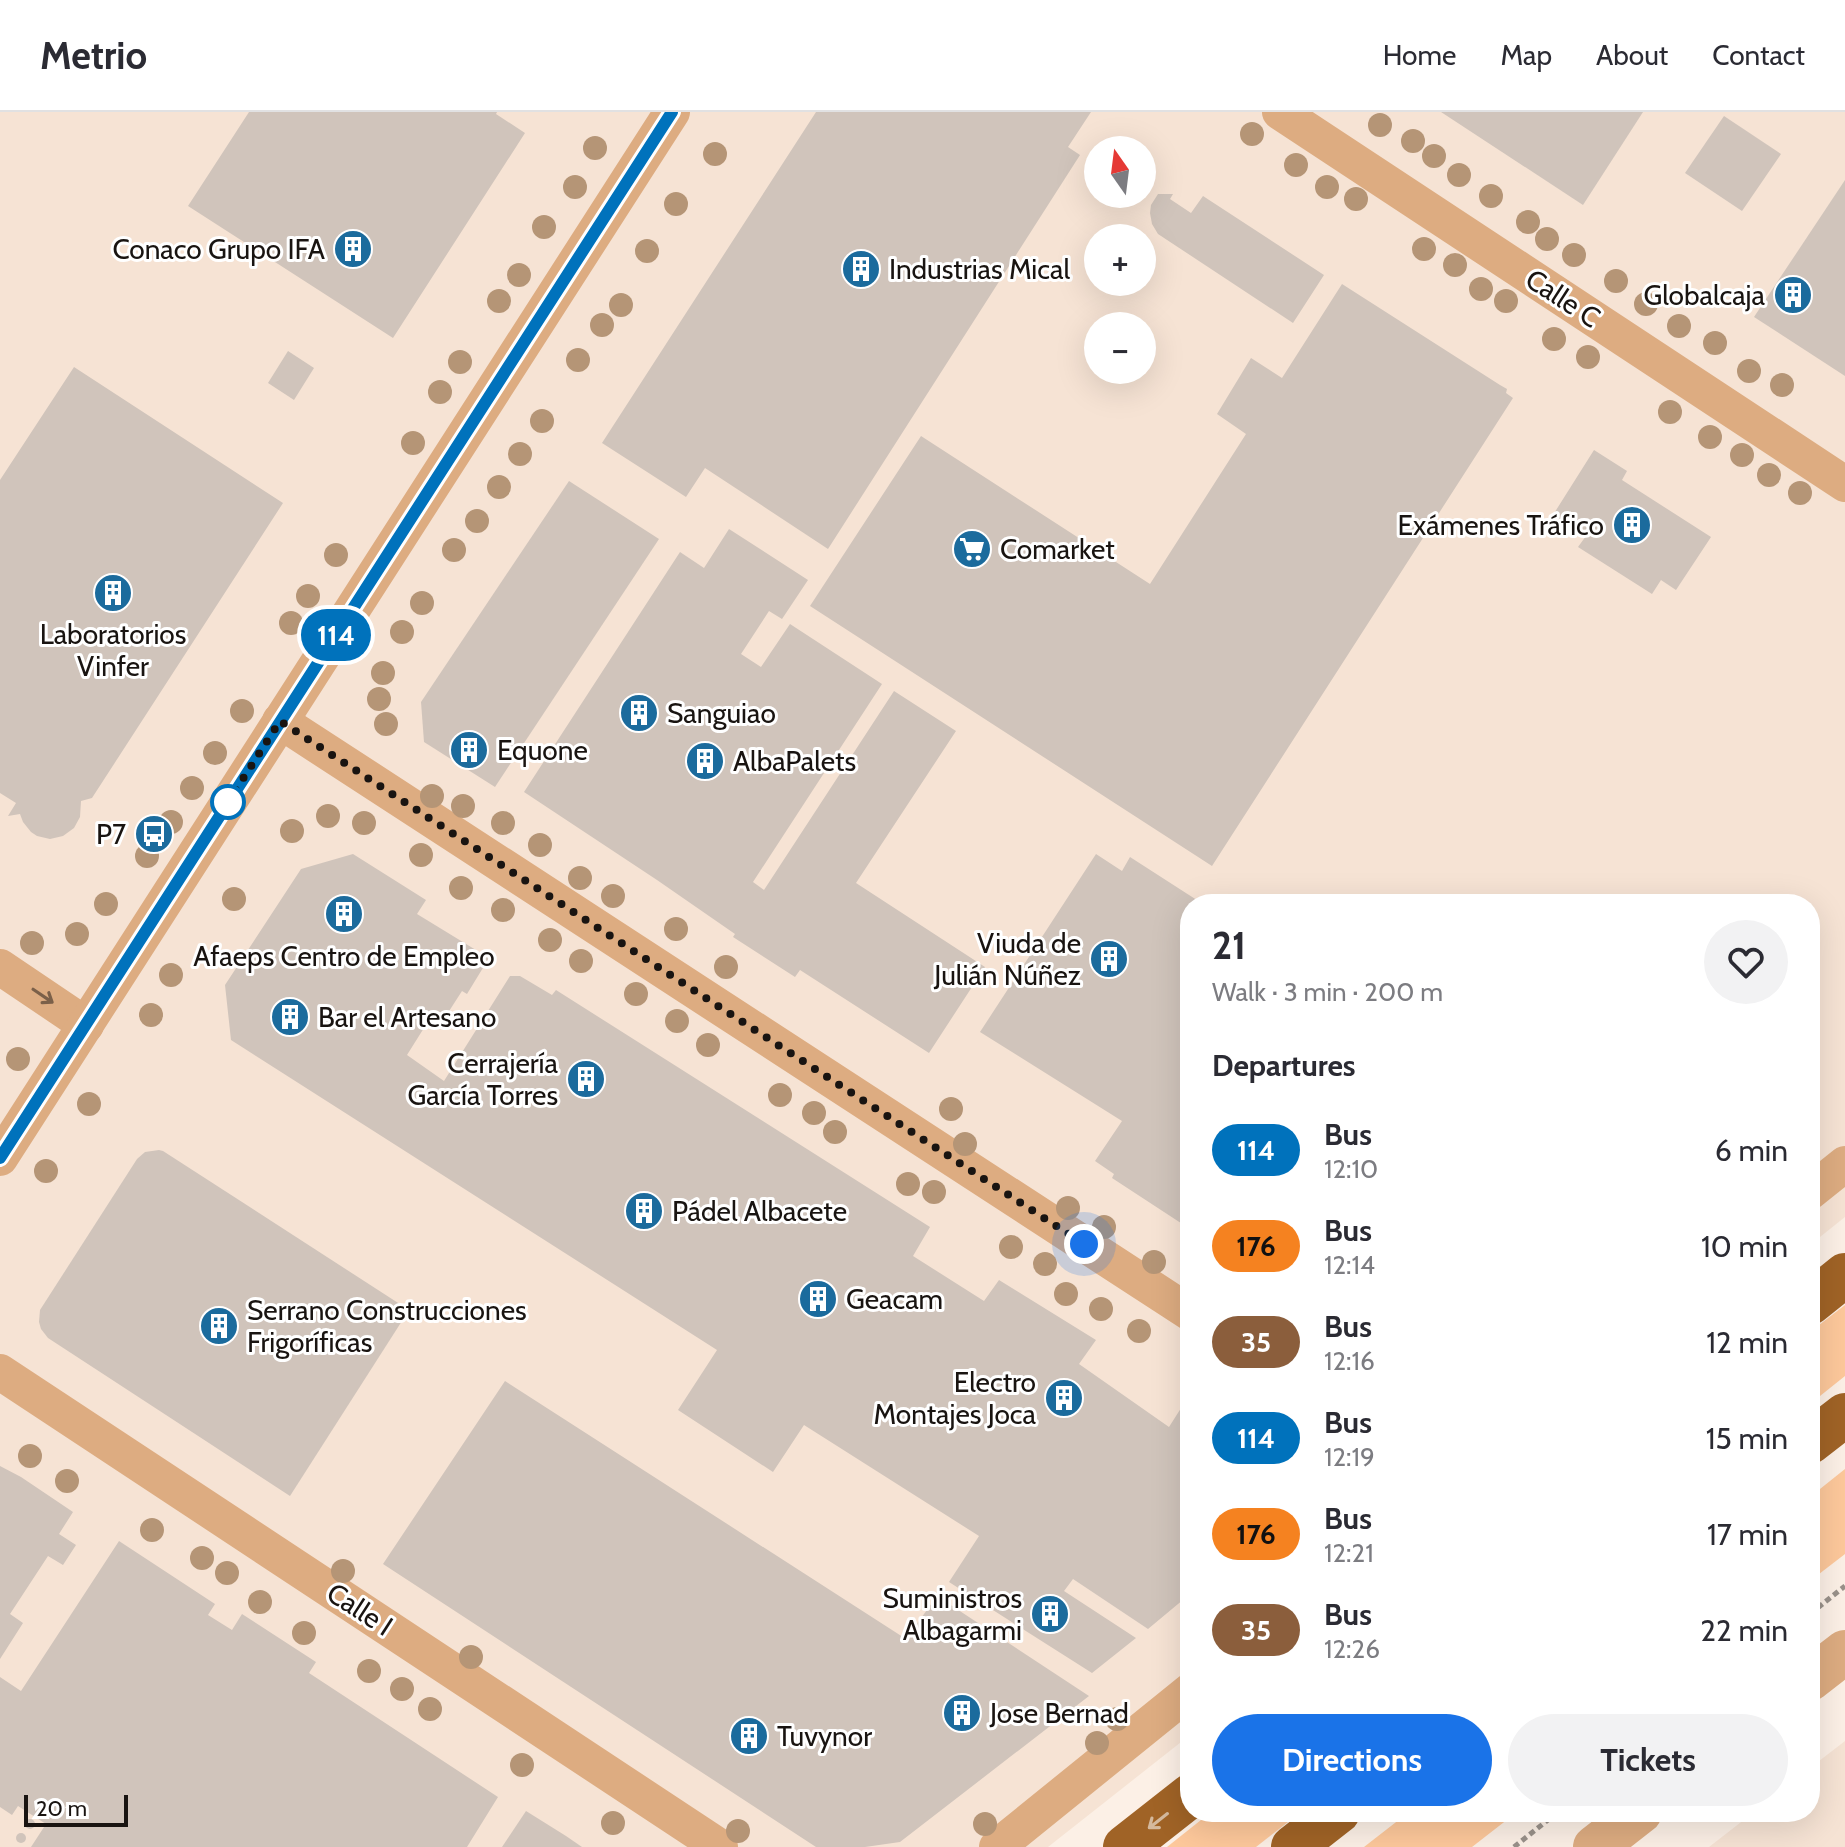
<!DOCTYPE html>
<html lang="en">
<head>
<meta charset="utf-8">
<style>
  :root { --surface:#fff; --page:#f2f2f3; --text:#2b2b33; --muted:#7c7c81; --line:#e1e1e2; --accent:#1a73e8 }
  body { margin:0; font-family:Cabin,sans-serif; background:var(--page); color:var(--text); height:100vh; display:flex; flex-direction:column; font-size:30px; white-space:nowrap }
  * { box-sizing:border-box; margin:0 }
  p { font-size:26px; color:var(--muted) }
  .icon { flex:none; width:44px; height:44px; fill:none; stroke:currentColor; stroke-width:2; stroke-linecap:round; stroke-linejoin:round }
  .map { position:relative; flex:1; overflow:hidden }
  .sheet { position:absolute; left:1180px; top:782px; width:640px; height:928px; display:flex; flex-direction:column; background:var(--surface); border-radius:32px; box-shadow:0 8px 32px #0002 }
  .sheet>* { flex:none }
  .badge { padding:0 16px; border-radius:26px; font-size:28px; line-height:52px }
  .needle { width:52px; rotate:346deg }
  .controls { position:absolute; left:1084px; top:24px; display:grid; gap:16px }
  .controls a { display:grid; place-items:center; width:72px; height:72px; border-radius:50%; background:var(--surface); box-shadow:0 8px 32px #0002; font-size:40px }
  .scale { position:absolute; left:24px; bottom:20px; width:104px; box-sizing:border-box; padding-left:8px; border:4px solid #191411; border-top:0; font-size:22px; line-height:28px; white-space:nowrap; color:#191411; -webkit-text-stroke:6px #fff; paint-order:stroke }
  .you { position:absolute; width:40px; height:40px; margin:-20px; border:6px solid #fff; border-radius:50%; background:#1a73e8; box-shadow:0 0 0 12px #1a73e833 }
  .map>.badge { position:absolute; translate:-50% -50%; box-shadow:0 0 0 4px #fff }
  h2 { padding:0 32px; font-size:30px; line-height:72px }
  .round { display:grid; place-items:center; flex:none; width:84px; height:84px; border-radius:42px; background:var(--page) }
  .headline { display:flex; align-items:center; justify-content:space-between; height:136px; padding:0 32px }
  h1 { font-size:38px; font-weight:700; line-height:60px }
  .cta { display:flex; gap:16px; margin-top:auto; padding:16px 32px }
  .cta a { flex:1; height:92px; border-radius:48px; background:var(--accent); color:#fff; font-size:32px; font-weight:700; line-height:92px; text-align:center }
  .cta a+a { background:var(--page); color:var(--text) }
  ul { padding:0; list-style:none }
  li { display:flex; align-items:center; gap:24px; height:96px; padding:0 32px }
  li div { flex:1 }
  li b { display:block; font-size:30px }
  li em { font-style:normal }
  li .badge { min-width:88px; font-weight:700; text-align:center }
  header { display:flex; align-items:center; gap:48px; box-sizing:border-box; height:112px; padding:0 40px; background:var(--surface); border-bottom:2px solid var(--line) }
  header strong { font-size:38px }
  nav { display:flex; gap:44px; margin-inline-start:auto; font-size:28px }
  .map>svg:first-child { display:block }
</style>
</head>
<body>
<header>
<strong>Metrio</strong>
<nav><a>Home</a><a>Map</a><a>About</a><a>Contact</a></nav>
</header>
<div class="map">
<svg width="1845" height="1735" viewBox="0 0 1845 1735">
  <rect width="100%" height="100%" fill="#fcf0e6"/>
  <g fill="#f6e3d4" fill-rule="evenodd">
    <path d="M 0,0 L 1845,0 L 1845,1105 L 1810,1133 L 1810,792 L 1190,792 L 1190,1623 L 1048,1735 L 0,1735 ZM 1098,38 L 1142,38 L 1142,82 L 1098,82 ZM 1098,126 L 1142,126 L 1142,170 L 1098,170 ZM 1098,214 L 1142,214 L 1142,258 L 1098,258 Z"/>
    <polygon points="1845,1629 1845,1735 1709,1735 1754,1700 1810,1700 1810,1656"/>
  </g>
  <g fill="#fdc89b">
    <polygon points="1845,1193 1845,1264 1810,1292 1810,1220"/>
    <polygon points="1845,1357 1845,1442 1810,1469 1810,1385"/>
    <polygon points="1211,1700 1301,1700 1256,1735 1167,1735"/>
    <polygon points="1409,1700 1517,1700 1472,1735 1364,1735"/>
  </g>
  <g fill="#d0c4bb">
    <polygon points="249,0 497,0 496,2 525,21 393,226 188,94"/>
    <polygon points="816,0 1091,0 1068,35 1080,43 828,437 705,356 686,385 602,331"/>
    <polygon points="1441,0 1643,0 1583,93"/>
    <polygon points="1724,4 1781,42 1742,99 1685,61"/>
    <polygon points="1845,68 1845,264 1754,205"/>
    <polygon points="1158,82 1173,82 1170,87 1191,101 1203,84 1324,163 1293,211 1158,122 1152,112 1150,101 1151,93"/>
    <polygon points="1342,172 1500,273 1507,277 1506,281 1513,286 1212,754 810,494 921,324 1150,472 1246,322 1217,302 1251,246 1282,266"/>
    <polygon points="288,239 314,256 294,288 268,271"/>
    <polygon points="74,255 283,391 92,686 81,689 80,705 74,716 63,724 50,727 37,724 31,720 23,710 20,702 8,704 16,691 0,681 0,368"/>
    <polygon points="1594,338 1627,359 1622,368 1711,425 1676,478 1661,468 1652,482 1578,435 1586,424 1553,403"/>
    <polygon points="569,369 659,427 495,675 424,630 421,590"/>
    <polygon points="729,417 808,468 782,507 769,499 741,542 761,555 790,512 882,572 753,770 764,778 894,579 956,619 856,771 985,855 929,941 800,858 795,865 733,825 735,822 657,768 524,680 680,440 704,456"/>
    <polygon points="353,742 426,788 417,802 489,846 467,882 462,879 444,907 434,900 407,943 444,969 510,864 520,864 552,883 556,878 930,1115 913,1144 984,1189 999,1168 1096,1228 1079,1252 1169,1315 1190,1282 1190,1482 1148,1517 1073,1467 1064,1479 1136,1526 1092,1561 949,1470 979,1424 804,1313 773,1360 678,1298 717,1238 231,928 225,873 301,757"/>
    <polygon points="1096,742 1122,759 1130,745 1203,792 1190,792 1190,1117 1112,1066 1114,1062 1095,1049 1122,1009 980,920"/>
    <polygon points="159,1038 163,1039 409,1198 290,1384 48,1226 41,1217 39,1210 40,1198 137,1047 145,1040"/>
    <polygon points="505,1269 906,1527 937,1484 1089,1584 900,1730 865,1735 816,1735 383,1452"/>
    <polygon points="0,1354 21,1365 73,1400 59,1422 76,1433 63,1453 48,1444 10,1502 23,1511 0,1547"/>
    <polygon points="119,1429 215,1492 208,1503 232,1518 242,1502 316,1550 309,1561 498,1685 467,1735 31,1735 46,1712 18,1694 12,1703 0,1695 0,1565 21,1579"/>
    <polygon points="526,1699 566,1724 582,1735 502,1735"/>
    <circle cx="30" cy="1712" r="5"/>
    <circle cx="21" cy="1726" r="5"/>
  </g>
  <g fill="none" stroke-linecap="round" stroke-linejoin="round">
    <g stroke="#99918a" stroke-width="5" stroke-dasharray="6 4" stroke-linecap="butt">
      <polyline points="1810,1502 1845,1474"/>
      <polyline points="1514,1735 1558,1700"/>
    </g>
    <g stroke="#ddac81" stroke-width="36">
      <polyline points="1280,0 1845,372"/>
      <polyline points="280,609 1190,1201"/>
      <polyline points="0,855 86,913"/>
      <polyline points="0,1046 672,0"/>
      <polyline points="1810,1080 1845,1052"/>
      <polyline points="0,1260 720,1735"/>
      <polyline points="997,1735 1190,1579"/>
    </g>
    <g stroke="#ddac81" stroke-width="44">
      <polyline points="1810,1567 1845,1540"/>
      <polyline points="1595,1735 1640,1700"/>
    </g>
    <g stroke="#a06326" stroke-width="44">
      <polyline points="1810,1191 1845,1163"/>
      <polyline points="1810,1330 1845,1303"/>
      <polyline points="1125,1735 1190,1684"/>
      <polyline points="1293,1735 1338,1700"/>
    </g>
  </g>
  <g fill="#b59576">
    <circle cx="1380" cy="13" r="12"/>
    <circle cx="1252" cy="22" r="12"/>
    <circle cx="1413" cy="29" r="12"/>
    <circle cx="595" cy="36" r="12"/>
    <circle cx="715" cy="42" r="12"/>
    <circle cx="1434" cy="44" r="12"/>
    <circle cx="1296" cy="53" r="12"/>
    <circle cx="1459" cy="63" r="12"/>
    <circle cx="575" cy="75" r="12"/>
    <circle cx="1327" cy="75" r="12"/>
    <circle cx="1491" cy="84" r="12"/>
    <circle cx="1356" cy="87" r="12"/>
    <circle cx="676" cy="92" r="12"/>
    <circle cx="1528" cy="110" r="12"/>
    <circle cx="544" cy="115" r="12"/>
    <circle cx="1547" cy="127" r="12"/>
    <circle cx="1424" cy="137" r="12"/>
    <circle cx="647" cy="139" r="12"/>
    <circle cx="1574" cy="143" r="12"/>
    <circle cx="1455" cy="153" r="12"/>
    <circle cx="519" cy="163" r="12"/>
    <circle cx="1616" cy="169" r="12"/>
    <circle cx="1481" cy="177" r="12"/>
    <circle cx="499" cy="189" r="12"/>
    <circle cx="1506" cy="189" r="12"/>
    <circle cx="1646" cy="192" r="12"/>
    <circle cx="621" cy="193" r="12"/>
    <circle cx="602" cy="213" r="12"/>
    <circle cx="1679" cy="214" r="12"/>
    <circle cx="1554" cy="227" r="12"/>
    <circle cx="1715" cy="231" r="12"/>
    <circle cx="1588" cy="245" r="12"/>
    <circle cx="578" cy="248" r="12"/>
    <circle cx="460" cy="250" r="12"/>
    <circle cx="1749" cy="259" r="12"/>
    <circle cx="1782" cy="273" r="12"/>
    <circle cx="440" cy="280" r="12"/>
    <circle cx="1670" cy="300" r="12"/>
    <circle cx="542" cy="309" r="12"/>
    <circle cx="1710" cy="325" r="12"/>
    <circle cx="413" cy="331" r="12"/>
    <circle cx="520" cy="342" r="12"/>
    <circle cx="1742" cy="343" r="12"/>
    <circle cx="1769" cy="363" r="12"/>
    <circle cx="499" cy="375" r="12"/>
    <circle cx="1800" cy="381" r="12"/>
    <circle cx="477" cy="409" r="12"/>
    <circle cx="454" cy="438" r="12"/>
    <circle cx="336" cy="443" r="12"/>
    <circle cx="308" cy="484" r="12"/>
    <circle cx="422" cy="491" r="12"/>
    <circle cx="291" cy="511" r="12"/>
    <circle cx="402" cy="520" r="12"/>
    <circle cx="383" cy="561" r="12"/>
    <circle cx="379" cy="587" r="12"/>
    <circle cx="242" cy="599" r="12"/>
    <circle cx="386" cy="612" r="12"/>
    <circle cx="215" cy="641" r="12"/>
    <circle cx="192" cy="676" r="12"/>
    <circle cx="432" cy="684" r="12"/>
    <circle cx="463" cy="694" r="12"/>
    <circle cx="328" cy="704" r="12"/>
    <circle cx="171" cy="710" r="12"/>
    <circle cx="364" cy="711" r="12"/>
    <circle cx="503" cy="711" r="12"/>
    <circle cx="292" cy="719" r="12"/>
    <circle cx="540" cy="733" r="12"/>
    <circle cx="421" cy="743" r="12"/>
    <circle cx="147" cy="744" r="12"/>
    <circle cx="580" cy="766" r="12"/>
    <circle cx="461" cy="776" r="12"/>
    <circle cx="613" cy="784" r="12"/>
    <circle cx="234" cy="787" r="12"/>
    <circle cx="106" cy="792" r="12"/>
    <circle cx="503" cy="798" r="12"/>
    <circle cx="676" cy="817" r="12"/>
    <circle cx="77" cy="822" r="12"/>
    <circle cx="550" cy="828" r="12"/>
    <circle cx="32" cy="831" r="12"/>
    <circle cx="581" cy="849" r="12"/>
    <circle cx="726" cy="855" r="12"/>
    <circle cx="171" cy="863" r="12"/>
    <circle cx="636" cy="882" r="12"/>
    <circle cx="151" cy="903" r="12"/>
    <circle cx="677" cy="909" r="12"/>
    <circle cx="708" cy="933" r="12"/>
    <circle cx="18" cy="947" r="12"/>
    <circle cx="780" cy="983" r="12"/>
    <circle cx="89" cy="992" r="12"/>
    <circle cx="951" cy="997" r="12"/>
    <circle cx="814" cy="1001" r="12"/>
    <circle cx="835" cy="1020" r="12"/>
    <circle cx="965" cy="1032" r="12"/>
    <circle cx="46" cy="1059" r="12"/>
    <circle cx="908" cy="1072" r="12"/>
    <circle cx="934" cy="1080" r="12"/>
    <circle cx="1068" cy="1096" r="12"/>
    <circle cx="1104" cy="1115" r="12"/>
    <circle cx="1011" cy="1135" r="12"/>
    <circle cx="1154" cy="1150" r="12"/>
    <circle cx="1045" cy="1152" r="12"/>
    <circle cx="1066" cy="1182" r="12"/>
    <circle cx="1101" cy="1197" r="12"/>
    <circle cx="1139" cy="1219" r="12"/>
    <circle cx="30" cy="1344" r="12"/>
    <circle cx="67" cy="1369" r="12"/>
    <circle cx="152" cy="1418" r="12"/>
    <circle cx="202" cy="1446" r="12"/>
    <circle cx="343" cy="1459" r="12"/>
    <circle cx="227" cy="1461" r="12"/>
    <circle cx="260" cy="1490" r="12"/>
    <circle cx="304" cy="1521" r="12"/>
    <circle cx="471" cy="1545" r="12"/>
    <circle cx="369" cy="1559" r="12"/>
    <circle cx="402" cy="1577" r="12"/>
    <circle cx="430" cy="1597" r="12"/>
    <circle cx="1117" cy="1607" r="12"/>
    <circle cx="1097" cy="1631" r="12"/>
    <circle cx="522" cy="1653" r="12"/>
    <circle cx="613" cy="1711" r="12"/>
    <circle cx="985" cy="1712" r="12"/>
    <circle cx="738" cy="1719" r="12"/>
  </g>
  <defs><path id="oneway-shaft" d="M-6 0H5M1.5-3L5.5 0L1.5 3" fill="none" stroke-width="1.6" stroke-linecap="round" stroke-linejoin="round" transform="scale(2)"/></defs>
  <use stroke="#7b6049" href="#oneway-shaft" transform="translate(43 884) rotate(34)"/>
  <use stroke="#d4b99d" href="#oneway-shaft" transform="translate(1158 1709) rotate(142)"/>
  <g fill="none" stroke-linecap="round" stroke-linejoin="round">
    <g stroke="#fff" stroke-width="18">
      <polyline id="line" points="0,1046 672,0"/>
    </g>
    <use href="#line" stroke="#0072bc" stroke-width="12"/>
    <polyline stroke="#191411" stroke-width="8" stroke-dasharray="0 14.4" points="228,690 280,609 1084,1132"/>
  </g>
  <defs>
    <g id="building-disc" transform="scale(2)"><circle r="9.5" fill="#1b6b9d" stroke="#fff"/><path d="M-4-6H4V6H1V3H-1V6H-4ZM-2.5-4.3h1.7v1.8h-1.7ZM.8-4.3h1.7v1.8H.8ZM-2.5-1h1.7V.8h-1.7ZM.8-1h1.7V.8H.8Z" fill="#fff"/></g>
    <g id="supermarket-disc" transform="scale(2)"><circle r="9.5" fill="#1b6b9d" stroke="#fff"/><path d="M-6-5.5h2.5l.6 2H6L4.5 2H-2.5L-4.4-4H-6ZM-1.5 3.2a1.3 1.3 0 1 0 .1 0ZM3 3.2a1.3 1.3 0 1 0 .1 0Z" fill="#fff"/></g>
    <g id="bus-disc" transform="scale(2)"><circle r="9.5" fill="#1b6b9d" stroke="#fff"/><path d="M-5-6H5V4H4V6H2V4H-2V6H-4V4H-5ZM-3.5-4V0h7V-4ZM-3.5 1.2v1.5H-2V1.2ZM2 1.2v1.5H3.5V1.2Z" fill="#fff"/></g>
  </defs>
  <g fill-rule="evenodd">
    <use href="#building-disc" x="353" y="137"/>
    <use href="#building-disc" x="861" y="157"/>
    <use href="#building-disc" x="1793" y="183"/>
    <use href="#building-disc" x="1632" y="413"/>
    <use href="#supermarket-disc" x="972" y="437"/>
    <use href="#building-disc" x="113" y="481"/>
    <use href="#building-disc" x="639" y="601"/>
    <use href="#building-disc" x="469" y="638"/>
    <use href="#building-disc" x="705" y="649"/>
    <use href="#bus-disc" x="154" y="722"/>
    <use href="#building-disc" x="344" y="802"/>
    <use href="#building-disc" x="1109" y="847"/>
    <use href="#building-disc" x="290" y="905"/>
    <use href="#building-disc" x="586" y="967"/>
    <use href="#building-disc" x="644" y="1099"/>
    <use href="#building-disc" x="818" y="1187"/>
    <use href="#building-disc" x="219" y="1214"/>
    <use href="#building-disc" x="1064" y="1286"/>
    <use href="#building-disc" x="1050" y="1502"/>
    <use href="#building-disc" x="962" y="1601"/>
    <use href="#building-disc" x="749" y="1624"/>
  </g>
  <circle fill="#fff" stroke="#0072bc" stroke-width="4" cx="228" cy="690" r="16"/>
  <g text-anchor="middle" stroke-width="6" stroke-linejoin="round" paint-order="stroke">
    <g font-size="28" fill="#191411" stroke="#fff" text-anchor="start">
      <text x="325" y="147" text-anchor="end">Conaco Grupo IFA</text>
      <text x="889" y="167">Industrias Mical</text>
      <text x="1765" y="193" text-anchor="end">Globalcaja</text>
      <text x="1604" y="423" text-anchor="end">Exámenes Tráfico</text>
      <text x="1000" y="447">Comarket</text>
      <text x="113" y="532" text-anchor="middle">Laboratorios<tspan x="113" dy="32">Vinfer</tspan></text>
      <text x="667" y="611">Sanguiao</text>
      <text x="497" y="648">Equone</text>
      <text x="733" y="659">AlbaPalets</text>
      <text x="126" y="732" text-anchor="end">P7</text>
      <text x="1081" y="841" text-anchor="end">Viuda de<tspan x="1081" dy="32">Julián Núñez</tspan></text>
      <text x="344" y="854" text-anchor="middle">Afaeps Centro de Empleo</text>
      <text x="318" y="915">Bar el Artesano</text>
      <text x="558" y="961" text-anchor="end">Cerrajería<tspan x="558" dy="32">García Torres</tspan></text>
      <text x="672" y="1109">Pádel Albacete</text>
      <text x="846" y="1197">Geacam</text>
      <text x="247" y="1208">Serrano Construcciones<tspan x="247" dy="32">Frigoríficas</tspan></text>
      <text x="1036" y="1280" text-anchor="end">Electro<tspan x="1036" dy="32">Montajes Joca</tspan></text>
      <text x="1022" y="1496" text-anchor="end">Suministros<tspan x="1022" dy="32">Albagarmi</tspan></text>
      <text x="990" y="1611">Jose Bernad</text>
      <text x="777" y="1634">Tuvynor</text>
    </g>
    <g font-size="28" fill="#191411" stroke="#fff">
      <text transform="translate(1563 186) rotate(33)" y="10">Calle C</text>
      <text transform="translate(360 1497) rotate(33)" y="10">Calle I</text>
    </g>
  </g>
</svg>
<div class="controls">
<a><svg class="needle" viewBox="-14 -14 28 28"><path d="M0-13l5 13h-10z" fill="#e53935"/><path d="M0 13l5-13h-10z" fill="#7c7c81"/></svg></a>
<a>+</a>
<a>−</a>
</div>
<div class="scale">20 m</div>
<div class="you" style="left:1084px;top:1132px"></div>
<b class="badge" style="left:336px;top:523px;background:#0072bc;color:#fff">114</b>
<section class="sheet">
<div class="headline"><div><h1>21</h1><p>Walk · 3 min · 200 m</p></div><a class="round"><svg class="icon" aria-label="heart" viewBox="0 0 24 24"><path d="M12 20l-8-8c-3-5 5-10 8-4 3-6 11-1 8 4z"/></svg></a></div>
<h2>Departures</h2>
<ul>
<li><span class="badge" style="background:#0072bc;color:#fff">114</span><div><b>Bus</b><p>12:10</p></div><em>6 min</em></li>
<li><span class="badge" style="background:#f58220;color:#111">176</span><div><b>Bus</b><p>12:14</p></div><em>10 min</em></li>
<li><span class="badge" style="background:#8b5e3c;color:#fff">35</span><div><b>Bus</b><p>12:16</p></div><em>12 min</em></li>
<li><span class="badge" style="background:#0072bc;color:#fff">114</span><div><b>Bus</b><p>12:19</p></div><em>15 min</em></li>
<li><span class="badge" style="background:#f58220;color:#111">176</span><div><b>Bus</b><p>12:21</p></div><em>17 min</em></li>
<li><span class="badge" style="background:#8b5e3c;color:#fff">35</span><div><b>Bus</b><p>12:26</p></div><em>22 min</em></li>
</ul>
<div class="cta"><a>Directions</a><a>Tickets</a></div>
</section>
</div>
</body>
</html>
